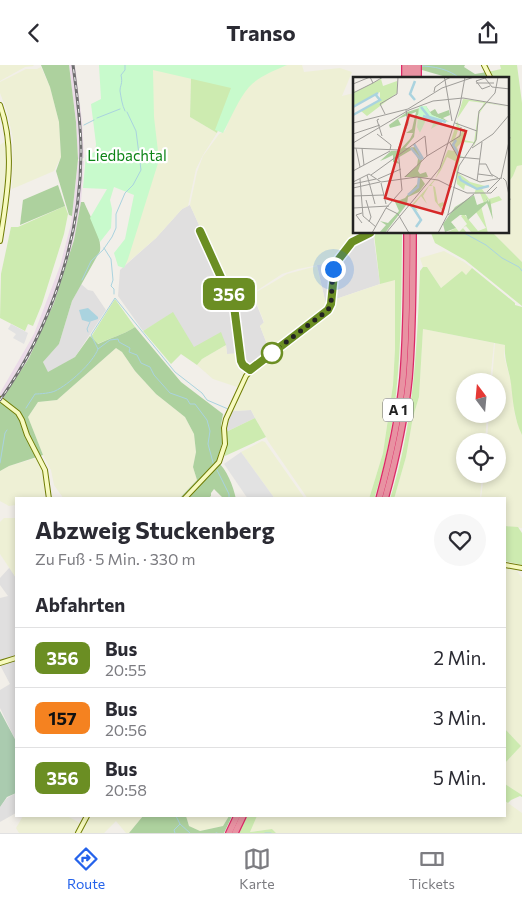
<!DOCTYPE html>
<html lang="de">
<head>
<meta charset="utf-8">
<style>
  :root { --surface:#fff; --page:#f7f7f7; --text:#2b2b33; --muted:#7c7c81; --line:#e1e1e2; --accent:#2563eb }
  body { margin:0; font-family:Commissioner,sans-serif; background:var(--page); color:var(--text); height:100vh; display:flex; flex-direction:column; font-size:19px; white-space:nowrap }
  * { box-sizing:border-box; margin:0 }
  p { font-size:16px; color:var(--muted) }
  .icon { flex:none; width:28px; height:28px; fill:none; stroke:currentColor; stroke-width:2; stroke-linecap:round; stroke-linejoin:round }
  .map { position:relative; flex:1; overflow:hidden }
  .side { position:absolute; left:15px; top:432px; width:491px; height:320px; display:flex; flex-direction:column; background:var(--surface); border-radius:0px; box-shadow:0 2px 8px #0003 }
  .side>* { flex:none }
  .badge { padding:0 10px; border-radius:8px; font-size:18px; line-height:32px }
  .needle { width:32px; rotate:344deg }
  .tools { position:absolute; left:456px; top:308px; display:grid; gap:10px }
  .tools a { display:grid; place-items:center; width:50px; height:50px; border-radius:50%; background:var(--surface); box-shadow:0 2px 8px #0003; font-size:25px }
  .you { position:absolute; width:25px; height:25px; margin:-12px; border:4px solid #fff; border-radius:50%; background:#1a73e8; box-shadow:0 0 0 8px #1a73e833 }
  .map>.badge { position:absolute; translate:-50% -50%; box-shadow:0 0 0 2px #fff }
  h2 { padding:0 20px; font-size:19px; line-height:45px }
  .round { display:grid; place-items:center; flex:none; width:52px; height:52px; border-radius:26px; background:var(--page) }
  .headline { display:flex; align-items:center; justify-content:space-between; height:85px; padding:0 20px }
  h1 { font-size:24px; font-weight:700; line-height:38px }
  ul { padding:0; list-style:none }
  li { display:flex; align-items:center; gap:15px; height:60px; padding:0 20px; border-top:1px solid var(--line) }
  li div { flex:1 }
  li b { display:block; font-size:19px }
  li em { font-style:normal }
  li .badge { min-width:55px; font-weight:700; text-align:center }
  header { display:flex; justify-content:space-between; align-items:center; height:65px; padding:0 20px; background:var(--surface); font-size:22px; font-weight:700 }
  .tab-bar { display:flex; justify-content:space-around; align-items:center; height:70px; border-top:1px solid var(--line); background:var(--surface); font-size:14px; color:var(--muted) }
  .tab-bar a { display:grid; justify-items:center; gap:2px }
  .tab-bar .selected { color:var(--accent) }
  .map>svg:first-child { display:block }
</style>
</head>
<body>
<header><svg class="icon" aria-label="back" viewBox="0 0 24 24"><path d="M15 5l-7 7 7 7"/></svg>Transo<svg class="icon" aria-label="share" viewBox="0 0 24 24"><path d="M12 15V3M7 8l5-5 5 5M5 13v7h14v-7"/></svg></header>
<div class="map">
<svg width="522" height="768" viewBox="0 0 522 768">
  <rect width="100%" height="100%" fill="#f2efe9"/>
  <g fill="#e0dfdf">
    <polygon points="190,140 235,240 252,228 264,258 260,261 270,287 247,305 241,300 239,295 227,289 226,280 194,283 173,248 143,266 118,231 120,205 156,173 182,144"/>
    <polygon points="368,168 373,168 380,219 333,235 333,241 327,244 317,200 334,197 351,175"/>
    <polygon points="81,219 88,225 93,226 106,245 75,292 48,308 43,297 59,279 72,236"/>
    <polygon points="251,345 255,353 226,367 225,360 232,346"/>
    <polygon points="10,502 16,513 16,676 0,643 0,625 10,619 0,600 0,533 8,531 0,520 0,513"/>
    <polygon points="16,728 16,748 0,757 0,742 7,733"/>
  </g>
  <g fill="#ebdbe8">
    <polygon points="69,0 75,0 82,56 84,93 78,94 76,57"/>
    <polygon points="78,96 84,96 81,137 77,161 67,203 54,238 39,272 29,293 3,334 0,332 0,328 34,269 60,201 71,159"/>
  </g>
  <g fill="#eef0d5">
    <polygon points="0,0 33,0 34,1 25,2 0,16"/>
    <polygon points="283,0 302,0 304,7 340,3 352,7 342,31 354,28 354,168 368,168 351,176 334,197 298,204 282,209 235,240 190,140 197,107 203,91 219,69 225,66 237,34 248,19"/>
    <polygon points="152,1 191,12 190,52 217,68 203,90 196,104 188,141 182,144 156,173 125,200"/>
    <polygon points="41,2 50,22 59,57 61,92 54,106 12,124 13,74 7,46 0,28 0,17 26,4 37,4"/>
    <polygon points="8,74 7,125 0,176 0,80"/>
    <polygon points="519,100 522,100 522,197 493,168 508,168 508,118 513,111 517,101"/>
    <polygon points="444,186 464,197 472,203 466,210 462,207 441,223 427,202 423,202 420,193"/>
    <polygon points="317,201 327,244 270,287 260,261 264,257 253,229 287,209"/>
    <polygon points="395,214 395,284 393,320 383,388 369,434 308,434 268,376 251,345 232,346 250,308 326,249 331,244 333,235"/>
    <polygon points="423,264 494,278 490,316 465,316 465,349 487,349 485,376 465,376 465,409 482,409 480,434 394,434 406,392 413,352 419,332"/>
    <polygon points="495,278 505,280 504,291 511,317 515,351 522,370 522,463 505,461 505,434 481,434 484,409 498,409 498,376 487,376 489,349 498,349 498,316 492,316"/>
    <polygon points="226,280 227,289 238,288 241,300 247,305 240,323 213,314 197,300 202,294"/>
    <polygon points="116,283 122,287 135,306 156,329 185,352 194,369 196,387 193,402 197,415 179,434 64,434 54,420 51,405 43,390 28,352 38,337 57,335"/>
    <polygon points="262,376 265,377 305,434 275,434 241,387"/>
    <polygon points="36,393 40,398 44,410 45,434 16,434 16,440 9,441 0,436 0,406 9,401"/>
    <polygon points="4,453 16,453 16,513 0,489 0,457"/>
    <polygon points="505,501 515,503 522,513 522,730 505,719 505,698 521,681 505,664"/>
    <polygon points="505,736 522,748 522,768 276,768 272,764 249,767 257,751 505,751"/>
    <polygon points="23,751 67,751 84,760 88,751 143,751 129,768 126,768 116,756 104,768 19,768 16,763"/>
    <polygon points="186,751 229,751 223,761 200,766 189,761"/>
  </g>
  <g fill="#cdebb0">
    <polygon points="500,0 517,0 522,38 522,100 517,101 513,111 508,118 508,14 492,14 488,7 501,4"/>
    <polygon points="191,12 232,22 217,68 190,52"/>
    <polygon points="65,141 68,149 64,169 42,239 33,261 28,259 25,266 0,253 1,209 11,162 18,162"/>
    <path d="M 376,168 L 402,168 C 401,256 403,348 374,434 L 369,434 L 383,388 L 393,320 L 395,284 L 395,215 L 380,219 L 374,169 Z"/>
    <polygon points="431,168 493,168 522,197 522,241 465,195 435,178"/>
    <path d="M 423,202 L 427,202 L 441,223 L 462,206 L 466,210 L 472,203 L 515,238 L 515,240 L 522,242 L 522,370 C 514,354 513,336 511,319 C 509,304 504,296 505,280 L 423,264 L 419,332 L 413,352 L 406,392 L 394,434 L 390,434 C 414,360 417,282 420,206 Z"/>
    <path d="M 115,234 L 135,262 C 123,270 110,273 97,279 L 91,272 Z"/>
    <polygon points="173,247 194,282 221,267 226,280 202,294 197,300 181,289 171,299 143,266"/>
    <polygon points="255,353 266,372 225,391 226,367"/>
    <polygon points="505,461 518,462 522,468 522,500 505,496"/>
    <polygon points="505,664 521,681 505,698"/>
    <polygon points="505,719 522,730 522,732 520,731 511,735 508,738 505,736"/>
    <polygon points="247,751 257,751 250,767 272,764 276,768 239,768"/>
  </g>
  <g fill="#add19e">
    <polygon points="41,0 69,0 76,57 78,94 72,151 69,150 56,106 61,92 59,57 50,22"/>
    <polygon points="422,0 465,0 464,2 475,9 487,7 490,14 453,14 422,5"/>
    <polygon points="58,120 65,141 20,160 23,135"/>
    <path d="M 81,137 L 84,137 C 90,152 102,170 100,186 L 72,236 L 59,279 L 43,297 L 48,307 L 75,292 L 90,271 L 98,279 C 110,273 123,270 135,262 L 181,317 L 223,349 L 221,360 L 222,378 L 217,396 C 227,405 233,420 236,434 L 224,434 L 214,424 L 211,428 L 211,431 L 207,434 L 179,434 L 197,415 L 193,402 L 196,387 L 194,369 L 185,352 L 156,329 L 135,306 L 122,287 L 116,283 L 57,335 L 38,337 L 28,352 L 43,390 L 9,401 L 0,406 L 0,338 L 29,293 L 54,238 L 74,175 Z"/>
    <polygon points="143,751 186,751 189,761 200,766 223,761 229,751 232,751 224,768 129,768"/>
  </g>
  <polygon fill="#aacbaf" points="0,646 16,676 16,728 7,732 0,742"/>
  <path fill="#c8facc" d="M 99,0 L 287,0 C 274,6 259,11 249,22 C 238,35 231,53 223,68 L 215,65 L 231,23 L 153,5 L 154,52 L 159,95 L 128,194 L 124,203 L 118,201 L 114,188 L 125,174 L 134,130 L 114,122 L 110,135 L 112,144 L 111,163 L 100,177 L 90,153 L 107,124 L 83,123 L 86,90 L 95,87 L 96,79 L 91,39 L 101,34 Z"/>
  <g fill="#e2e2e2">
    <polygon points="11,259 28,268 24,279 13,273 16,269 8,264"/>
    <polygon points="241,387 275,434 248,434 224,399"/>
  </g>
  <polygon fill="#aad3df" points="88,243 98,252 98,254 89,257 82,255 79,245"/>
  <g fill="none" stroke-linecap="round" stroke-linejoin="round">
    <g stroke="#aad3df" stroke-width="1">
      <path d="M 125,0 L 125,5 L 121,10 C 123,19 120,20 120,26 C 121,32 122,40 125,46"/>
      <path d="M 419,1 C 434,1 449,4 461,14"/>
      <polyline points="97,53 120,44"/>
      <polyline points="84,60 94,55"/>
      <polyline points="464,168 486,180 502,193 519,202 522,206"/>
      <polyline points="104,183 111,194 113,215 111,221 114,224 114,229"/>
      <polyline points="82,215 91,196 103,185 112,172 116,163 116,149 125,128 133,120 141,105 136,66 127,47"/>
      <polyline points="88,267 87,264 90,257"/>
      <path d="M 26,343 L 35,329 C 40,329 51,328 55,326 C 68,320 93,298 98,284"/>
      <polyline points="0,398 5,368 7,365"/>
      <polyline points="214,401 208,379 210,366 207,355 195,339 190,339 187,334 170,328 154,310 150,302 141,298 137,290 129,287 130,283 119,277 118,274 110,275 98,284 91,270 115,233 175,307 202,328 207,335 228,344"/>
      <polyline points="217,405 229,429 229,434"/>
      <polyline points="180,759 190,768"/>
      <polyline points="175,768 174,765 180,759 176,751"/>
      <polyline points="216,768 217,768"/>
      <polyline points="265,768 271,768"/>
    </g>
    <g stroke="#707d05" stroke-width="6">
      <g id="secondary">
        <polyline points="484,0 491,14"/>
        <path d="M 0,40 C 16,84 7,131 0,176"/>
        <polyline points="0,334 18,348 22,355 27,370 45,405 49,434"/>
        <polyline points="184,434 219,397 225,379 224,363 226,354 246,311 256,300 328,245 331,239 335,199 352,177 370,168"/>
        <polyline points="505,500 522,503"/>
        <polyline points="0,598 16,593"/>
        <polyline points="78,768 87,751"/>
      </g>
    </g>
    <g stroke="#dc2a67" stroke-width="8">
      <g id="highway">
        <polyline points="405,14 405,0"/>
        <polyline points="409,14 410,0"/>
        <polyline points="414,14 414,0"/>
        <polyline points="418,14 418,0"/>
        <path d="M 379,434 C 390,394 399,354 403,313 C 407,265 407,216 407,168"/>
        <path d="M 385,434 C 396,394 405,354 409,313 C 413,265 413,216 413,168"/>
        <polyline points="229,768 237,751"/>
        <polyline points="235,768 243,751"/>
      </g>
    </g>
    <use href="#secondary" stroke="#f7fabf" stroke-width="4"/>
    <use href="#highway" stroke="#e892a2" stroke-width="5.5"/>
    <g stroke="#707070" stroke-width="3">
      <path id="rail" d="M 0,335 C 50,265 81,174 81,87 C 81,58 77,29 73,0"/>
    </g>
    <use href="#rail" stroke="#fff" stroke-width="1" stroke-dasharray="4" stroke-linecap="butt"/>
  </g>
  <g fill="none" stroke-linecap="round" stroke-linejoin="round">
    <g stroke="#fff" stroke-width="11">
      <polyline id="line" points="200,166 234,241 241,296 243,300 250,305 328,245 331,239 335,199 352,177 370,168"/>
    </g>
    <use href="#line" stroke="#6b8e23" stroke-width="8"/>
    <polyline stroke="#222" stroke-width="5" stroke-dasharray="0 9" points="272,288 328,245 331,239 333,204"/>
  </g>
  <circle fill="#fff" stroke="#6b8e23" stroke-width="2.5" cx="272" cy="288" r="10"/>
  <g text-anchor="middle" stroke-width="4.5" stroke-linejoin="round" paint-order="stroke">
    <rect fill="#fff" stroke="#646464" stroke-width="1" x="383" y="333.5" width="30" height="23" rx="4"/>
    <g font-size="14" font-weight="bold" fill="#222">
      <text x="398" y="350">A 1</text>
    </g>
    <g font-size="15" fill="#0c8416" stroke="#fff">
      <text x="127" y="96">Liedbachtal</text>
    </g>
  </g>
  <g transform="translate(353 12)">
    <rect width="156" height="156" fill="#f2efe9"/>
    <path d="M 28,2 L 30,9 L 44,4 L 44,16 L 14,39 L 8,34 L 27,23 L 27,15 L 0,29 L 0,9 L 2,15 ZM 110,22 L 127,24 L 156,30 L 133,26 L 126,37 L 124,62 L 120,71 L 121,66 L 109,65 L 104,70 L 107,79 L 111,80 L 107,81 L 104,95 L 117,105 L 132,109 L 129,112 L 136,122 L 146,119 L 149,123 L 138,127 L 139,138 L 135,122 L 128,129 L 135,156 L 115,156 L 118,155 L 113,149 L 110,151 L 114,156 L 93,156 L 103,151 L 106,155 L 114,147 L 108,139 L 111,137 L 125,154 L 133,151 L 123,135 L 126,129 L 131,126 L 127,116 L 121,117 L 123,112 L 112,108 L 111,113 L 104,107 L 102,84 L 94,80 L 88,93 L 82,102 L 86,104 L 82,103 L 78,108 L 82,110 L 85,127 L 90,125 L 92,128 L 88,130 L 91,134 L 92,137 L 82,124 L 80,109 L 76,109 L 70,119 L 74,127 L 68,119 L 60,129 L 62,129 L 65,134 L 57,130 L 82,102 L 95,73 L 101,74 L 98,68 L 100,65 L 97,66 L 102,51 L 105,53 L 102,62 L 109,55 L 103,49 L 104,44 L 109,54 L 112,51 L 111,63 L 121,65 L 125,37 L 131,26 L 116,24 L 104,42 Z" fill="#cdebb0"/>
    <path d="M 73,29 L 77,35 L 82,32 L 85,37 L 96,33 L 97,38 L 90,41 L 96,45 L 68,34 L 64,39 L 61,60 L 52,71 L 63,70 L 69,83 L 65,94 L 67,97 L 73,95 L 75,100 L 68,101 L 72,107 L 66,115 L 55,120 L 54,127 L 32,156 L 26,156 L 33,148 L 27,144 L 35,146 L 46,134 L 42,125 L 52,121 L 65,106 L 65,100 L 51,100 L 64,89 L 65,82 L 60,72 L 43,82 L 47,87 L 40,85 L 40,78 L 32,82 L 27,84 L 38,74 L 46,74 L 57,62 L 60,56 L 53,56 L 59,52 L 63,35 L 45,42 L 48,48 L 37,51 L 36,48 L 54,35 ZM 121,118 L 124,128 L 134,124 L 133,121 L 136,125 L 137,122 L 140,143 L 134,126 L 115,143 L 113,138 L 107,138 L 98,145 L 103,151 L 92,155 L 90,147 L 102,130 Z" fill="#add19e"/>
    <path d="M 66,29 L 73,29 L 79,38 L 96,45 L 89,45 L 78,52 L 80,47 L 73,43 L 63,64 L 67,56 L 64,50 Z" fill="#c8facc"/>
    <path fill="none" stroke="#aad3df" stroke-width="2.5" d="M 62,23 L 57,17 L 62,4M 0,30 L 25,16M 68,30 L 76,40 L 93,45M 0,38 L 27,23 L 22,17M 70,39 L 89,45M 103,63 L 100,68 L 107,80M 61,67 L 70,82M 58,71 L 68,83M 106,99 L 108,103 L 124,112 L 136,109M 55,118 L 65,110 L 66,101M 59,129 L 68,143 L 63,150"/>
    <path fill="none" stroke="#9f9d99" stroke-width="1" d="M 17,0 L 20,6 L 30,0M 98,0 L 92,3 L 99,44M 123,6 L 141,6M 0,7 L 17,0M 137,9 L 129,12 L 123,4 L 132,1 L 139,10 L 157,12M 81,15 L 82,10 L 92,3 L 91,0M 0,16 L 20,6M 32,37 L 27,27 L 44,17 L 45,0M 26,42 L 24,43 L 29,59M 0,46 L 55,32 L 89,11 L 121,0M 102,46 L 124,54M 0,57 L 27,48M 24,57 L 38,68 L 37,73M 0,66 L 56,33 L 80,24 L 110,21 L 157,29M 97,66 L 105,80 L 127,82M 0,71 L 45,73M 3,71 L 7,90M 9,71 L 11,88M 119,71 L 140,57 L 157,37M 45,73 L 55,46 L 53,33M 126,87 L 133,87 L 138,97 L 145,101M 0,94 L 37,74M 104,95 L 127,105 L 149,101M 125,97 L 140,99M 14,98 L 22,127M 18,98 L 72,59 L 74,79M 52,100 L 74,79 L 107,59 L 108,50M 148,101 L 157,60M 150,101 L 153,104 L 157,123M 7,102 L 10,139 L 23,150M 25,102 L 48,92M 124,104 L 129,65M 0,105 L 16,97 L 28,105M 28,105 L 64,100 L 85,103 L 99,110M 28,106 L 33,127M 0,107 L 23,102M 100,110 L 114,116 L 138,116 L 144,110M 0,111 L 27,105M 134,115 L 147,102M 0,119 L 31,118M 13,123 L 18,140 L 16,145M 0,131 L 36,129M 33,131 L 45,137 L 56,156M 95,138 L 121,117M 9,146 L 3,138 L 9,136M 19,156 L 33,131 L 49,113 L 45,73M 33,156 L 87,91 L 107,28 L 112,0M 85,156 L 95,137 L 106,89 L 123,63 L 126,34 L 142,16 L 145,0"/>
    <path fill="#d62828" fill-opacity="0.15" stroke="#d62828" stroke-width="2.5" d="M 56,38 L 113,54 L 89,137 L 32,121 Z"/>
    <rect width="156" height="156" fill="none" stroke="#222" stroke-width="2.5"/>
  </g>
</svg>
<div class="tools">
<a><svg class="needle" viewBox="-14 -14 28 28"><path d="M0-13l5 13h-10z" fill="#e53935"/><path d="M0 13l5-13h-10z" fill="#7c7c81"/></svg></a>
<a><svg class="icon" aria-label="locate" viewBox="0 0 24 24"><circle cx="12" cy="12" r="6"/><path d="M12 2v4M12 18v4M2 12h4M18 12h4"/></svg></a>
</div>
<div class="you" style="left:333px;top:204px"></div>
<b class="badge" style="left:229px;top:229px;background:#6b8e23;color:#fff">356</b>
<section class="side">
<div class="headline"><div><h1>Abzweig Stuckenberg</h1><p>Zu Fuß · 5 Min. · 330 m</p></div><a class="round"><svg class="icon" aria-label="heart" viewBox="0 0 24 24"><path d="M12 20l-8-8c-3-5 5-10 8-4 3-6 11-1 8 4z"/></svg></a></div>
<h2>Abfahrten</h2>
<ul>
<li><span class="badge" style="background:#6b8e23;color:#fff">356</span><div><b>Bus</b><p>20:55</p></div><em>2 Min.</em></li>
<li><span class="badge" style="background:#f58220;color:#111">157</span><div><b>Bus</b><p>20:56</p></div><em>3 Min.</em></li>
<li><span class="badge" style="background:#6b8e23;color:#fff">356</span><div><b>Bus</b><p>20:58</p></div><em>5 Min.</em></li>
</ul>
</section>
</div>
<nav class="tab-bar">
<a class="selected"><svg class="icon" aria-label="directions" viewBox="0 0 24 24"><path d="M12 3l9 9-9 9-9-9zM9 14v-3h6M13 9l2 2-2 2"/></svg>Route</a>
<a><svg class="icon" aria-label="map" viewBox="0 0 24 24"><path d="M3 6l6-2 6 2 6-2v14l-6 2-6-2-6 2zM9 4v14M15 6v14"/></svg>Karte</a>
<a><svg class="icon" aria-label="tickets" viewBox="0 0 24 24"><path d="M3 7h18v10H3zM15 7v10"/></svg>Tickets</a>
</nav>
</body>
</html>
